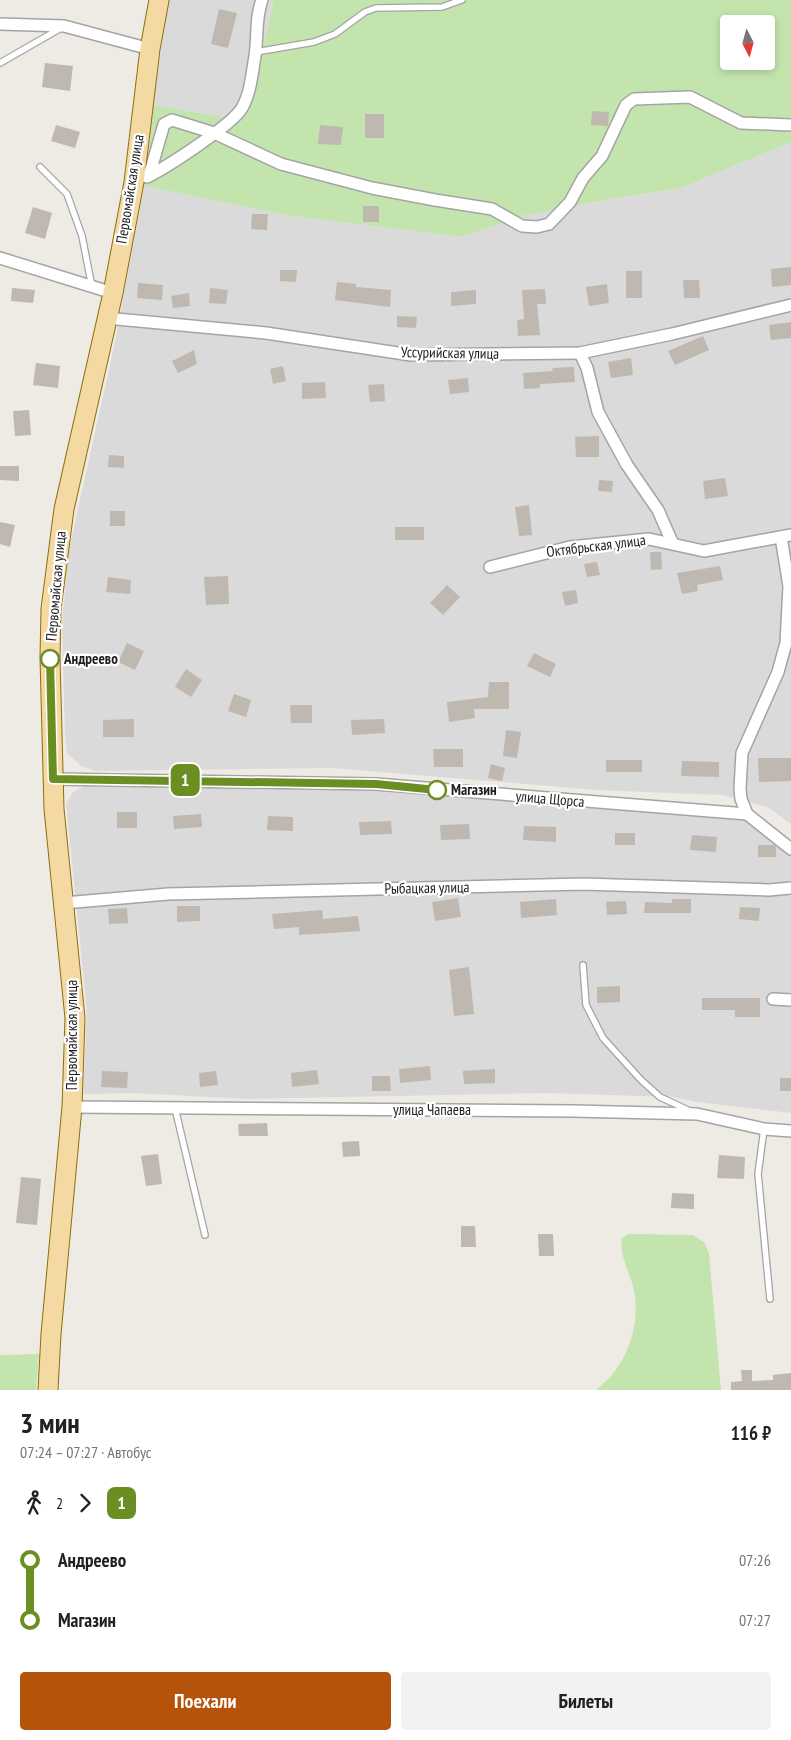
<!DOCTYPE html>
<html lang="ru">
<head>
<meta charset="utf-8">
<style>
  :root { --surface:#fff; --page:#f2f2f2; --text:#202124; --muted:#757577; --accent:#b45309 }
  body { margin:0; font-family:"PT Sans Narrow",sans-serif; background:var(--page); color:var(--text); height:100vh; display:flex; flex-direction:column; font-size:19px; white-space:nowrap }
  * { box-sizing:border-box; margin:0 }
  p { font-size:16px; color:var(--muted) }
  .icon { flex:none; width:28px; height:28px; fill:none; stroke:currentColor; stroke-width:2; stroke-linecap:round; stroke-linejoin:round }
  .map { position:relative; height:1390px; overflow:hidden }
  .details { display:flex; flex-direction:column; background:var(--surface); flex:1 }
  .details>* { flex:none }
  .badge { padding:0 10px; border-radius:8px; font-size:18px; line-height:32px }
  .needle { width:32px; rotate:174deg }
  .buttons { position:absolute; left:720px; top:15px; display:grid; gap:10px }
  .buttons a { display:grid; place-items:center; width:55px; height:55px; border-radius:5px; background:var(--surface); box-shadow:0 2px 8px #0003; font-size:25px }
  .map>.badge { position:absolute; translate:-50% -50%; box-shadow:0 0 0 2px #fff }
  .legs { display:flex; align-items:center; gap:8px; height:55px; padding:0 20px; font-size:16px }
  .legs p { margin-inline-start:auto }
  .overview { display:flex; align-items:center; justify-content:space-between; height:85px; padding:0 20px }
  h1 { font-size:28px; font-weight:600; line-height:38px }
  .cta { display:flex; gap:10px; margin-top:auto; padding:10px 20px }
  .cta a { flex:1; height:58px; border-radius:5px; background:var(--accent); color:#fff; font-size:20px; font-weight:600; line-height:58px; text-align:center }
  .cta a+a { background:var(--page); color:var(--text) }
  ul { padding:0 20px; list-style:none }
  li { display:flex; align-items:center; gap:18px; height:60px; font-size:19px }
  li i { display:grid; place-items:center; width:8px; height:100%; margin:0 6px; background:currentColor }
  li i::after { content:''; width:12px; height:12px; margin:-6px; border:4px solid; border-radius:50%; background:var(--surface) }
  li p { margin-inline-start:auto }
  li:first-child i { background:linear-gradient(#0000 50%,currentColor 0) }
  li:last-child i { background:linear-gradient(currentColor 50%,#0000 0) }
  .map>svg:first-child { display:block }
</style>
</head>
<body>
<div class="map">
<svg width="791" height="1390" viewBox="0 0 791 1390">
  <rect width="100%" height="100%" fill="#eeebe4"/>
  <g fill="#dbdada">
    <polygon points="169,0 273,0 267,32 247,96 230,118 152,105"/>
    <polygon points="791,142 791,824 769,808 722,795 597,790 333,768 95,771 80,765 67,753 65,736 62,624 68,554 114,347 144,186 291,216 462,237 522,216 611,199 681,188"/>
    <polygon points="283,783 416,789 745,819 791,844 791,1113 697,1102 673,1097 548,1093 247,1099 134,1093 83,1094 87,1012 66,803 73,792 86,785"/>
  </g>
  <g fill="#c3e5ad" fill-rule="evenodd">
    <path d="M 273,0 L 791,0 L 791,142 L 681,188 L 611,199 L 522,216 L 462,237 L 291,216 L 144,186 L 152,105 L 230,118 L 247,95 L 267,32 ZM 729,24 L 766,24 L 766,61 L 729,61 Z"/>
    <path d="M 629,1234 L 693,1235 L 704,1242 L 709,1253 L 721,1390 L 596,1390 C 626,1368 641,1327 634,1290 C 630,1272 619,1256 622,1238 Z"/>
    <polygon points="39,1354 36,1390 0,1390 0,1355"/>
  </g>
  <g fill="#beb8b1">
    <polygon points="219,9 237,13 228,48 211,44"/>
    <polygon points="45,63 73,66 70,91 42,87"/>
    <polygon points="592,111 609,112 608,126 591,125"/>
    <rect x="365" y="114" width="19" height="24"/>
    <polygon points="56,125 80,132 75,148 51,141"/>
    <polygon points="320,125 343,127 341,145 318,144"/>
    <rect x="363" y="206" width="16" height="16"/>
    <polygon points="33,207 52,213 45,239 25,233"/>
    <polygon points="252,214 268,214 267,230 251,229"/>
    <polygon points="791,267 791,285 772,287 771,269"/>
    <polygon points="280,270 297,270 296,282 280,281"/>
    <rect x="626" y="271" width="16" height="27"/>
    <polygon points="683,280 699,280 700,298 684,298"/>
    <polygon points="337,282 356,284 356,287 391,290 390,307 335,300"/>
    <polygon points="138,283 163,285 162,300 137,298"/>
    <polygon points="607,284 609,303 589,306 586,287"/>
    <polygon points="12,288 35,290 33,303 11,301"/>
    <polygon points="210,288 228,290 226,304 209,303"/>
    <polygon points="545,289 546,304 537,304 540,335 518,336 517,320 524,319 522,290"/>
    <polygon points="476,290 476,304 451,306 451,292"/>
    <polygon points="189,293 190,306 173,308 171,296"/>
    <polygon points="397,316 417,317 416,328 397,327"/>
    <polygon points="791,322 791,338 771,340 769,325"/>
    <polygon points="703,336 709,350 675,365 668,351"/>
    <polygon points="194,350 197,364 178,373 172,361"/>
    <polygon points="631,358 633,375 611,378 608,362"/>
    <polygon points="36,363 60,366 58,388 33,385"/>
    <polygon points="283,366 286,381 273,384 270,369"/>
    <polygon points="574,367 575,382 540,384 540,388 524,389 523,373 553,371 552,368"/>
    <polygon points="468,378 469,392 450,394 448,380"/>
    <polygon points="325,382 326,398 302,399 302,383"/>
    <polygon points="384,384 385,401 370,402 368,385"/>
    <polygon points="29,410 31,435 15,436 13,411"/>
    <polygon points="599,436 599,457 576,457 575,437"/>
    <polygon points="109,455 124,456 124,468 108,467"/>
    <polygon points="0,466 19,466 19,481 0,480"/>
    <polygon points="725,478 728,496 705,499 703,481"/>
    <polygon points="599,480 613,481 612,492 598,491"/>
    <polygon points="529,505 532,535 519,536 515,507"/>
    <rect x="110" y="511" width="15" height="15"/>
    <polygon points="0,522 15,525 10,547 0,544"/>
    <rect x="395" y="527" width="29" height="13"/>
    <polygon points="650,552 661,552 662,569 651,570"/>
    <polygon points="597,562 600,575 587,577 584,564"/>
    <polygon points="720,566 723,580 697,585 698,591 682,594 677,573"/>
    <polygon points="228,576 229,604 206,605 204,577"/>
    <polygon points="108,577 131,580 130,594 106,592"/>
    <polygon points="447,585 460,597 443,615 430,603"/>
    <polygon points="576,590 578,603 565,606 562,592"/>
    <polygon points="127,643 144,651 135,670 118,662"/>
    <polygon points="534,653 556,664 550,677 527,666"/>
    <polygon points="186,669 202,680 191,697 175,687"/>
    <polygon points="489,682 509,682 509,709 474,709 475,718 449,722 447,702 488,697"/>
    <polygon points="234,694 251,700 246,717 228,711"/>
    <polygon points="290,705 312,705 312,723 291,723"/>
    <polygon points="134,719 134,737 103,737 103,720"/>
    <polygon points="384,719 385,733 352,735 351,720"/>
    <polygon points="506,730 521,732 517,758 503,756"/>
    <polygon points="433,749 463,749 463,767 434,767"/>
    <polygon points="758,758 791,758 791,781 759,782"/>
    <rect x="606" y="760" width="36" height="12"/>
    <polygon points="682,761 719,762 719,777 681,776"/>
    <polygon points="491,764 505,768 502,781 488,778"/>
    <rect x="117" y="812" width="20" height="16"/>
    <polygon points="201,814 202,827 174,829 173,816"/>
    <polygon points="268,816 293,817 293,831 267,830"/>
    <polygon points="391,821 392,834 360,835 359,822"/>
    <polygon points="469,824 470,839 441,840 440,825"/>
    <polygon points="524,826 556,827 556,842 523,840"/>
    <rect x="615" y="833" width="20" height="12"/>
    <polygon points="692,835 717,837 716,852 690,850"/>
    <polygon points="758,845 774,845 776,847 776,857 758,857"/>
    <polygon points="458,898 461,917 435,921 432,902"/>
    <polygon points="556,899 557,915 521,918 520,902"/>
    <polygon points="672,899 691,899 691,913 644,913 645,902 672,903"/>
    <polygon points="626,901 627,914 607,915 606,902"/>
    <polygon points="177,906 200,906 200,921 177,922"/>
    <polygon points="740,907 760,908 759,921 739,919"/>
    <polygon points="127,908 128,923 109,924 108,909"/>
    <polygon points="322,910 323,919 358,916 360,931 299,935 299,927 274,929 272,914"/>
    <polygon points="469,967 474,1014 454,1016 449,970"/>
    <polygon points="620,986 620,1002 597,1003 597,987"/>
    <polygon points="702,998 760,998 760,1017 735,1017 735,1010 702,1010"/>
    <polygon points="430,1066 431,1080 400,1083 399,1069"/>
    <polygon points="495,1069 495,1083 464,1084 463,1071"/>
    <polygon points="317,1070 319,1084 292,1087 291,1073"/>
    <polygon points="102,1071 128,1072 127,1088 101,1087"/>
    <polygon points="216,1071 218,1085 200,1087 199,1073"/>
    <polygon points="372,1076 390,1076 391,1091 372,1091"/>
    <rect x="780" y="1078" width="11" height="13"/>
    <polygon points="267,1123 268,1136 239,1136 238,1124"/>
    <polygon points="359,1141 360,1156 343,1157 342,1142"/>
    <polygon points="158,1154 162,1184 146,1186 141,1156"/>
    <polygon points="719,1155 745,1157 744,1179 717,1178"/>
    <polygon points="21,1177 41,1179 37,1225 16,1223"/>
    <polygon points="672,1193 694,1194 694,1209 671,1208"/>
    <polygon points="461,1226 475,1226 476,1247 461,1247"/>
    <polygon points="538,1234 553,1234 554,1256 539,1256"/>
    <polygon points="741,1370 752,1370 752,1381 773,1380 773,1375 791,1373 791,1390 731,1390 731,1382 742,1381"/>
  </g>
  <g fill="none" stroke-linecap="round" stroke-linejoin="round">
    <g stroke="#a4a4a4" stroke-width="8">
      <g id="lane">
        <polyline points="256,52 314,42 335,34 365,12 376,8 442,7 462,0"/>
        <polyline points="0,63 61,28"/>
        <polyline points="40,167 67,194 82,236 92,287"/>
        <polyline points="583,965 586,1005 603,1038 641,1080 660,1097 690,1111"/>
        <polyline points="175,1108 205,1235"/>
        <polyline points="764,1129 758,1174 770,1299"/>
      </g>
    </g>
    <g stroke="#a4a4a4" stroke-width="14">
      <g id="street">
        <polyline points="0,24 64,26 150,49"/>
        <polyline points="149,176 164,124 172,120 214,133 281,164 372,188 435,200 492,209 522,226 537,227 549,224 570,202 583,178 602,156 626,105 634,99 690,97 741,123 791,125"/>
        <path d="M 147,177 C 167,167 232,125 242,108 C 251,92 252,73 255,56 C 258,37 255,18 262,0"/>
        <polyline points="0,258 113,293"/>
        <polyline points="106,318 266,333 411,355 580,353 672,334 791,305"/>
        <polyline points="580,353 587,368 598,412 627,465 658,510 672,542"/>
        <polyline points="781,537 789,586 786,643 778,672 742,753 740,788 741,799 747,814 791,849"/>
        <polyline points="490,567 570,547 649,539 704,551 791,535"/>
        <polyline points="53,779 376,784 747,814"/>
        <polyline points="64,903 168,894 584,884 769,890 791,888"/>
        <polyline points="773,999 791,1000"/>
        <polyline points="72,1107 574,1111 697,1114 764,1129 791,1131"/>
      </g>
    </g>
    <g stroke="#8c6e0b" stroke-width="21">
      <polyline id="primary" points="48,1390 51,1334 72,1107 75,1018 54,809 50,658 51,609 64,509 113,293 134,182 150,49 159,0"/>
    </g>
    <use href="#lane" stroke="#fff" stroke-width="5.5"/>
    <use href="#street" stroke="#fff" stroke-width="11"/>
    <use href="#primary" stroke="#f5d9a2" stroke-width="19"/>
  </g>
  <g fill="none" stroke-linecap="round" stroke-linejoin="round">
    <g stroke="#fff" stroke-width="11">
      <polyline id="line-1" points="50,659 53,779 376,784 437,790"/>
    </g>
    <use href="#line-1" stroke="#6b8e23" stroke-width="8"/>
  </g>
  <g fill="#fff" stroke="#6b8e23" stroke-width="2.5">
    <circle cx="50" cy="659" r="9"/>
    <circle cx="437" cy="790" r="9"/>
  </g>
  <g text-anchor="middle" stroke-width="4.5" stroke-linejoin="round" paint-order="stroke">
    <g font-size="15" fill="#1d1d1d" stroke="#fff">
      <text transform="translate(130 189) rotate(-81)" y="5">Первомайская улица</text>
      <text transform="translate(450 353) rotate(1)" y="5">Уссурийская улица</text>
      <text transform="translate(596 546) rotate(-7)" y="5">Октябрьская улица</text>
      <text transform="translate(56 586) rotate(-85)" y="5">Первомайская улица</text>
      <text transform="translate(550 799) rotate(5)" y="5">улица Щорса</text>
      <text transform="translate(427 888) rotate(-1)" y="5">Рыбацкая улица</text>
      <text transform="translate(72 1035) rotate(-90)" y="5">Первомайская улица</text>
      <text x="432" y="1115">улица Чапаева</text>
    </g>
    <g font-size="15" font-weight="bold" fill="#1d1d1d" stroke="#fff" text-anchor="start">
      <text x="64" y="664">Андреево</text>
      <text x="451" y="795">Магазин</text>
    </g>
  </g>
</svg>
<div class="buttons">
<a><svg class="needle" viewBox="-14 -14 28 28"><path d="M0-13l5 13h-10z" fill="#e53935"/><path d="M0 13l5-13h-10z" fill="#757577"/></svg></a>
</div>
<b class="badge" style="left:185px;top:780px;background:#6b8e23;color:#fff">1</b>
</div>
<section class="details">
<div class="overview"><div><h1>3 мин</h1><p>07:24 – 07:27 · Автобус</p></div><b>116 ₽</b></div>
<div class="legs"><svg class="icon" aria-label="walk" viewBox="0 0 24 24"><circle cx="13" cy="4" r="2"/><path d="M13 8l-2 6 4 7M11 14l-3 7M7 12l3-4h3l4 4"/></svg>2<svg class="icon" aria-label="forward" viewBox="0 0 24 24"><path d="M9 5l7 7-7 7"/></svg><b class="badge" style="background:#6b8e23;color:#fff">1</b></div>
<ul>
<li><i style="color:#6b8e23"></i><b>Андреево</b><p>07:26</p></li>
<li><i style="color:#6b8e23"></i><b>Магазин</b><p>07:27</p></li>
</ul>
<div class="cta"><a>Поехали</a><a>Билеты</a></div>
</section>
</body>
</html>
